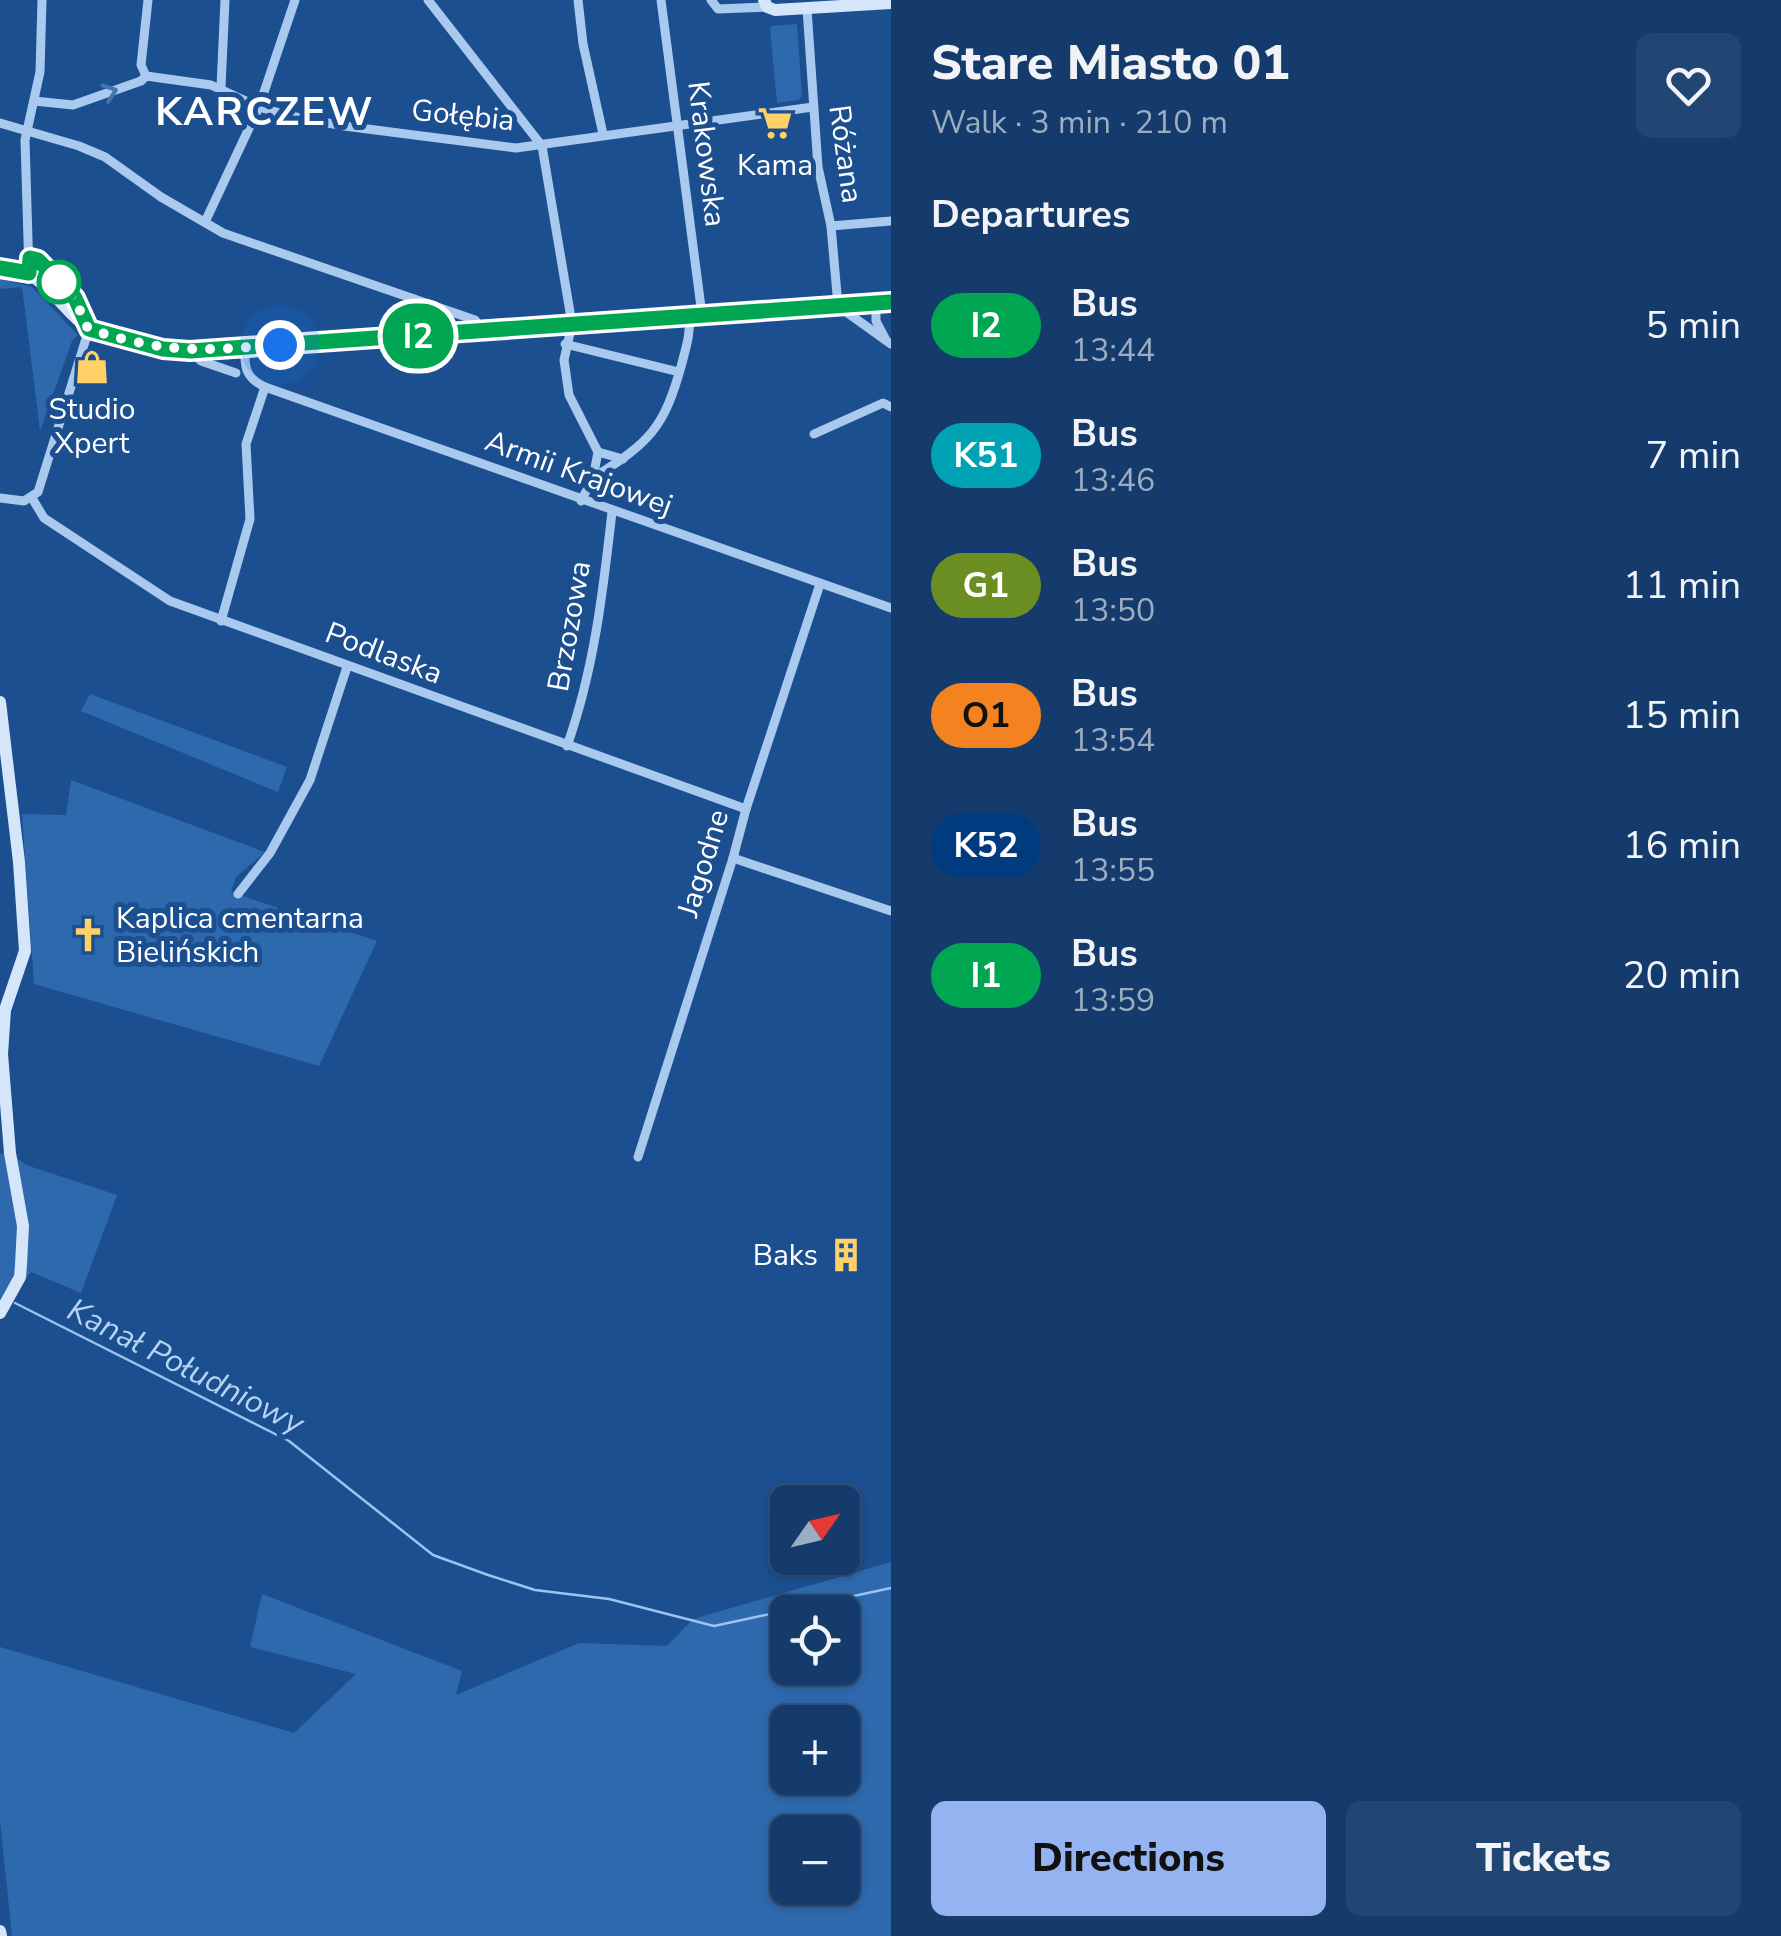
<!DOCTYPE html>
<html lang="en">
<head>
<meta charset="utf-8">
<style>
  :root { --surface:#143b6b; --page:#214673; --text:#f1f3f6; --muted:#9dadc1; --line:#33557e; --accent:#95b2f1 }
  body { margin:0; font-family:"Nunito Sans",sans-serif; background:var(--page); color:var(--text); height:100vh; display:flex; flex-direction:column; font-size:38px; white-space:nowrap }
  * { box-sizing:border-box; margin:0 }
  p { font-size:32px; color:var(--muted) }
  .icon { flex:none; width:55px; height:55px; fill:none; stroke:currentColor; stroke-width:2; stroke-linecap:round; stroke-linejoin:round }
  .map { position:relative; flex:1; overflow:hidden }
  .details { display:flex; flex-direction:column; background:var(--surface); width:890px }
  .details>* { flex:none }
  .badge { padding:0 20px; border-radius:32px; font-size:35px; line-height:65px }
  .needle { width:65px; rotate:56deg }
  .tools { position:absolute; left:770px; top:1485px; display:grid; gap:20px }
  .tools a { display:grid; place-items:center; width:90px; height:90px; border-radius:15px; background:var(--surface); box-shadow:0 2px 8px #0004,0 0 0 2px var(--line); font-size:50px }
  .you { position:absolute; width:50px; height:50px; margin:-25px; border:8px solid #fff; border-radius:50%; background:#1a73e8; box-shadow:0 0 0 15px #1a73e833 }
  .map>.badge { position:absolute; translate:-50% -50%; box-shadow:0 0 0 5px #fff }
  h2 { padding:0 40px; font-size:38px; line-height:90px }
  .round { display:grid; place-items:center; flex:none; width:105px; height:105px; border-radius:15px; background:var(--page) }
  .headline { display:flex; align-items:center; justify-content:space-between; height:170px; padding:0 40px }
  h1 { font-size:48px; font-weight:800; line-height:75px }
  .button { display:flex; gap:20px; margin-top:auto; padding:20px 40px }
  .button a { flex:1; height:115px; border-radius:15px; background:var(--accent); color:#111; font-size:40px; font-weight:800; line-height:115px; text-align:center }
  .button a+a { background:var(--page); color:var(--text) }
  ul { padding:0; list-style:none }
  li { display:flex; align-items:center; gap:30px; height:130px; padding:0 40px }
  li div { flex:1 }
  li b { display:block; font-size:38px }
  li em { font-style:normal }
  li .badge { min-width:110px; font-weight:700; text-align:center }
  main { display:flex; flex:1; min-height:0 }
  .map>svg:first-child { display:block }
</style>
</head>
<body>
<main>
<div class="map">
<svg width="891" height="1936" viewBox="0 0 891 1936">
  <rect width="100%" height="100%" fill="#1b4f8f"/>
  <g fill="#2e69ad" fill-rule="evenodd">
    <polygon points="797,24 802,96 799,100 777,103 770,29 771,26"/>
    <polygon points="0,279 32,287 78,335 72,341 40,431 22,287 0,289"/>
    <polygon points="90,694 287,767 278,792 81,711"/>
    <polygon points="71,780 265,852 236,877 231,892 377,941 319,1066 34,984 22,814 66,815"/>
    <polygon points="10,1153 26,1165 117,1195 81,1293 31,1272 4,1305 0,1302 0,1154"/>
    <path d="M 891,1562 L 891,1936 L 12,1936 L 0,1820 L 0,1647 L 294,1733 L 356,1674 L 250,1647 L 262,1594 L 462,1671 L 456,1695 L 579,1643 L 667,1646 L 693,1619 ZM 788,1612 L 842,1612 L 842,1668 L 788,1668 ZM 788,1722 L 842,1722 L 842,1778 L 788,1778 ZM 788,1832 L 842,1832 L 842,1888 L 788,1888 Z"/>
  </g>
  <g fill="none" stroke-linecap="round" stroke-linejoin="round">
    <polyline stroke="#9cc4f0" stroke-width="2.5" points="15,1303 289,1441 433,1555 488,1575 535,1590 609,1599 714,1626 891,1588"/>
    <g stroke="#a9c9ee" stroke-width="9">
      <polyline points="428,0 542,146 572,324 564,360 569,395 598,452 593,478 581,501"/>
      <polyline points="578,0 583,44 603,134"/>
      <polyline points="661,0 702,315"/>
      <polyline points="711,0 718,9 767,7"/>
      <polyline points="807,9 818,167 831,226 838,306 891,344"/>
      <polyline points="146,76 141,65 148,0"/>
      <polyline points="221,87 225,0"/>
      <polyline points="34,101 73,105 141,81 146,76 211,85 259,107 290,116 344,126 516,148 813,107"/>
      <polyline points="0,123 79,146 105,157 161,197 223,233 475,320 484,332"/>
      <polyline points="205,222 259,107 295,0"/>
      <polyline points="831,226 891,221"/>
      <path d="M 30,258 C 52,263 78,305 86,326"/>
      <polyline points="29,273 25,140 40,72 42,0"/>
      <polyline points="414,299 422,312 423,336"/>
      <polyline points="876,303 876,321 885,338"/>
      <polyline points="565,344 679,372"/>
      <path d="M 245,347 C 244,368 246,378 265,387 L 891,608"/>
      <polyline points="190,351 201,361 236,373"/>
      <polyline points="814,434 883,403 891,407"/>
      <polyline points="598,452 623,459"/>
      <path d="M 593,478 C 650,442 664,429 682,363 C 686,347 691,333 689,316"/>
      <polyline points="0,498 24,501 38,492 89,329"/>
      <polyline points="32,498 44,518 170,601 746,809"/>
      <polyline points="221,621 250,519 246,444 265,387"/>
      <path d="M 567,746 C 594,670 603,592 612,512"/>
      <polyline points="733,858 891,911"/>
      <polyline points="238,894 270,853 310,780 347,667"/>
      <polyline points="638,1157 733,858 746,809 820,584"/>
    </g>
    <g stroke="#d6e6fa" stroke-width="12">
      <polyline points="764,0 767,7 775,10 891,3"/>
      <path d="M 0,268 C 43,266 58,308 89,329 C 108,341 166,349 190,351 L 891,302"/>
      <polyline points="0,702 19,862 25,951 5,1010 2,1054 10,1153 23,1226 21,1265 20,1277 0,1313"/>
      <polyline points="0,1931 1,1936"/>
    </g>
  </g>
  <defs><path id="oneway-chevron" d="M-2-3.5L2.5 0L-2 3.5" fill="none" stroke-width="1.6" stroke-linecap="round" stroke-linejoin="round" transform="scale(2.5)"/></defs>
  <use stroke="#4674ac" href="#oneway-chevron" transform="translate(110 92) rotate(-19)"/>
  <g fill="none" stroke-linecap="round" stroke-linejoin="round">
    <g stroke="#fff" stroke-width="22">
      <polyline id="line" points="0,268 29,273 30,258 38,260 75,298 89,329 163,349 190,351 891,302"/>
    </g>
    <use href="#line" stroke="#00a651" stroke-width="15"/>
    <path stroke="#fff" stroke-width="10" stroke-dasharray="0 18" d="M 59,282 L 75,298 L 86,326 C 97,333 110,335 123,339 C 184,354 219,349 280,345"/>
  </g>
  <defs>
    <g id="supermarket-bare" transform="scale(2.7)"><path d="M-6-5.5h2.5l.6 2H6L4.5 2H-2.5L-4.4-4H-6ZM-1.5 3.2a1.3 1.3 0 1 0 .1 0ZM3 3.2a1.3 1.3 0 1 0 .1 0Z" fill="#ffd166" stroke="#1b4f8f" stroke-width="2.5" paint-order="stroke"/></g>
    <g id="shop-bare" transform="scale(2.7)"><path d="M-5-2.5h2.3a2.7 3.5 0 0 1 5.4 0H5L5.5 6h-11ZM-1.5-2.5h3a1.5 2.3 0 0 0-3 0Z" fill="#ffd166" stroke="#1b4f8f" stroke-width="2.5" paint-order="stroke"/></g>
    <g id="church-bare" transform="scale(2.7)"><path d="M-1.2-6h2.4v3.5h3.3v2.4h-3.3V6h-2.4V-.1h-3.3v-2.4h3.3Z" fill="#ffd166" stroke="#1b4f8f" stroke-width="2.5" paint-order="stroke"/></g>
    <g id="building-bare" transform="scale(2.7)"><path d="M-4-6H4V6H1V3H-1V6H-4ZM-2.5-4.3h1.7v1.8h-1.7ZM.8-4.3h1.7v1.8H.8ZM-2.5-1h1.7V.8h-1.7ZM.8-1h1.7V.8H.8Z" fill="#ffd166" stroke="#1b4f8f" stroke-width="2.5" paint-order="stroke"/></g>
  </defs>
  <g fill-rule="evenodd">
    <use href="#supermarket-bare" x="775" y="123"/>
    <use href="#shop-bare" x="92" y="367"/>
    <use href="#church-bare" x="88" y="935"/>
    <use href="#building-bare" x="846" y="1255"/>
  </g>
  <circle fill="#fff" stroke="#00a651" stroke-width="5" cx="59" cy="282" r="20"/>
  <g text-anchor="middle" stroke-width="10" stroke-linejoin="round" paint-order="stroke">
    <g font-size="30" fill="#fff" stroke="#1b4f8f">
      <text transform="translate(463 115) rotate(6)" y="10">Gołębia</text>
      <text transform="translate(707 154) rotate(83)" y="10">Krakowska</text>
      <text transform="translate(846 154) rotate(82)" y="10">Różana</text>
      <text transform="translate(579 473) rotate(20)" y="10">Armii Krajowej</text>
      <text transform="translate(569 626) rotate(-80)" y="10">Brzozowa</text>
      <text transform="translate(384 653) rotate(21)" y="10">Podlaska</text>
      <text transform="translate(703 863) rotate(-73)" y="10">Jagodne</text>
    </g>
    <g font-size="30" fill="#fff" stroke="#1b4f8f">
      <text x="775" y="175">Kama</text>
      <text x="92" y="419">Studio<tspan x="92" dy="34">Xpert</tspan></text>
      <text x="116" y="928" text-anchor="start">Kaplica cmentarna<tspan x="116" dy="34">Bielińskich</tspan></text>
      <text x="818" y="1265" text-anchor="end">Baks</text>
    </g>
    <g font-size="32" font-style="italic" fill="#b5d3f5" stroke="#1b4f8f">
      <text transform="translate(186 1366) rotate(27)" y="11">Kanał Południowy</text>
    </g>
    <g font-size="40" font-weight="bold" letter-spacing="2.5" fill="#fff" stroke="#1b4f8f">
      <text x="265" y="125">KARCZEW</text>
    </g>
  </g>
</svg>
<div class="tools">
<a><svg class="needle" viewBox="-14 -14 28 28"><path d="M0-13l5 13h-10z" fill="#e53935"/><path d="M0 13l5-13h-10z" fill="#9dadc1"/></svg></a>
<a><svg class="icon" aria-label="locate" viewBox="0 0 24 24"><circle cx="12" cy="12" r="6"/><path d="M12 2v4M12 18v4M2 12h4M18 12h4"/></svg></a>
<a>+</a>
<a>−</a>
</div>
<div class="you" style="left:280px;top:345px"></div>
<b class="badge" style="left:418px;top:336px;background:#00a651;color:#fff">I2</b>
</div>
<section class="details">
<div class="headline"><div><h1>Stare Miasto 01</h1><p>Walk · 3 min · 210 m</p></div><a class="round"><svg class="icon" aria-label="heart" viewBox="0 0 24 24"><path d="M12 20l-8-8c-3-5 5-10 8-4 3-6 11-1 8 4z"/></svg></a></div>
<h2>Departures</h2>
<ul>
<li><span class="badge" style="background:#00a651;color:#fff">I2</span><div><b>Bus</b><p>13:44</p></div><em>5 min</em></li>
<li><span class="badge" style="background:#00a3b4;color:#fff">K51</span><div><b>Bus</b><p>13:46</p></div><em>7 min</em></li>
<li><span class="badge" style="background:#6b8e23;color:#fff">G1</span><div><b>Bus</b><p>13:50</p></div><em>11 min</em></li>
<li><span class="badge" style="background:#f58220;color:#111">O1</span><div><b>Bus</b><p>13:54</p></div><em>15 min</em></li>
<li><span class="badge" style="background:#003b80;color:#fff">K52</span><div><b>Bus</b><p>13:55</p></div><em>16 min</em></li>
<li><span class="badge" style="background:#00a651;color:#fff">I1</span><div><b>Bus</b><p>13:59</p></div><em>20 min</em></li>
</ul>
<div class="button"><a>Directions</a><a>Tickets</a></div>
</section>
</main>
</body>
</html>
